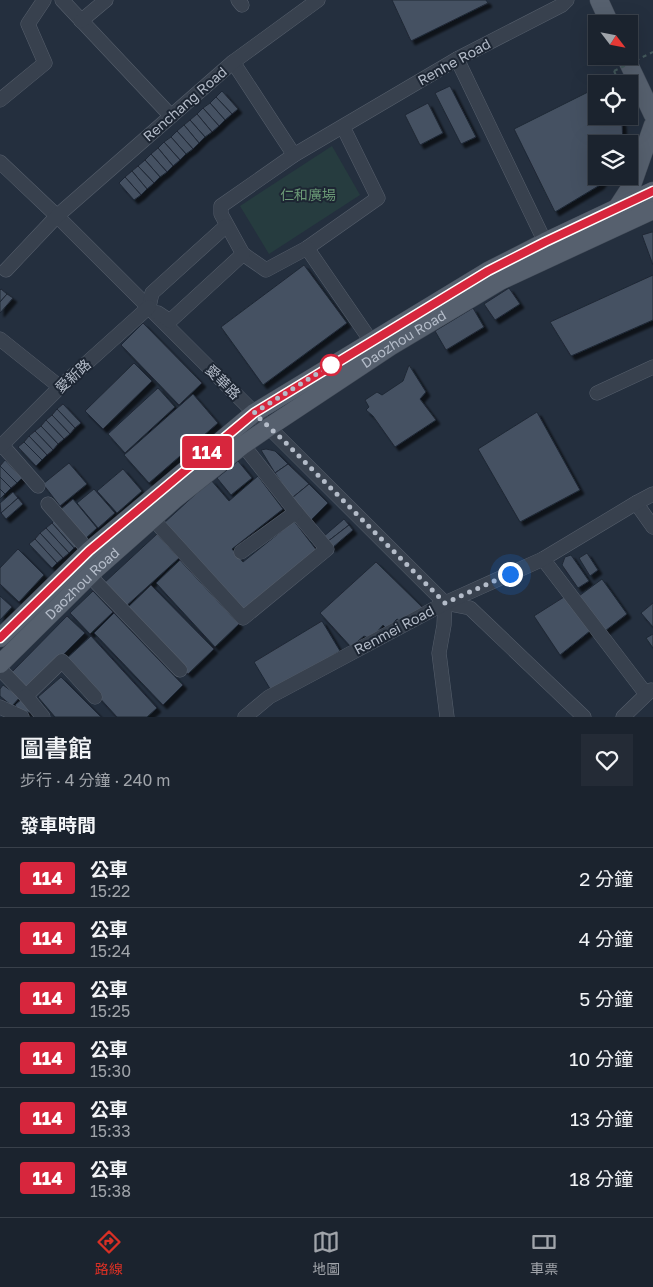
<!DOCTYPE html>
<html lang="zh-TW">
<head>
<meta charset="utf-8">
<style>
  :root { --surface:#1b232e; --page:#242b36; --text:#f1f3f6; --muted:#a0a4aa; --line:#39404a; --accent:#d93025 }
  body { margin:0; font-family:"Golos Text","Noto Sans TC",sans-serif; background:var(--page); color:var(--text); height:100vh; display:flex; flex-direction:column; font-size:19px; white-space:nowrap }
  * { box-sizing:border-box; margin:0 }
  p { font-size:16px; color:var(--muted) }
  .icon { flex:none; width:28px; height:28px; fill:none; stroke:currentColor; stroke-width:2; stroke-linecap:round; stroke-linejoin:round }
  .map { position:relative; height:717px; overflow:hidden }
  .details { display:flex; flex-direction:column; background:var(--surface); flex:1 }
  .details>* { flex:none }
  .badge { padding:0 10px; border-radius:4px; font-size:18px; line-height:32px }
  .needle { width:32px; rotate:122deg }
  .fabs { position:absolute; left:588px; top:15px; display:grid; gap:10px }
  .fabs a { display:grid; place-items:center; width:50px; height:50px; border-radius:0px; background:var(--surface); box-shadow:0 5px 20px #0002,0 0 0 1px var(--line); font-size:25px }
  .you { position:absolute; width:25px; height:25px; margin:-12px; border:4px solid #fff; border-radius:50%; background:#1a73e8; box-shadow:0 0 0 8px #1a73e833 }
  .map>.badge { position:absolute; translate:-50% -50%; box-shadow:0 0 0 2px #fff }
  h2 { padding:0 20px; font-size:19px; line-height:45px }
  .round { display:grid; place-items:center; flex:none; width:52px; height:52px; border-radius:0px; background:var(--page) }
  .overview { display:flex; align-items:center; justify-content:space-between; height:85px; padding:0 20px }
  h1 { font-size:24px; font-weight:600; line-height:38px }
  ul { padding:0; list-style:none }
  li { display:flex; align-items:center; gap:15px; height:60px; padding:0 20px; border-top:1px solid var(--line) }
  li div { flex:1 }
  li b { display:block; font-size:19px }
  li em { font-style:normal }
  li .badge { min-width:55px; font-weight:700; text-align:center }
  .tabs { display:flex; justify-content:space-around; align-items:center; height:70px; border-top:1px solid var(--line); background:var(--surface); font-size:14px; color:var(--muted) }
  .tabs a { display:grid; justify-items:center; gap:2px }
  .tabs .selected { color:var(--accent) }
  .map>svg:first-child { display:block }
</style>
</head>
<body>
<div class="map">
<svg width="653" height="717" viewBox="0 0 653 717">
  <defs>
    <filter id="shadow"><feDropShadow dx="4" dy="4" stdDeviation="1" flood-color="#0009"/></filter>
  </defs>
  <rect width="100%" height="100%" fill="#242f3e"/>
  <polygon fill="#263c3f" points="332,146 360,195 269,254 240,206"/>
  <g fill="#455162" stroke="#1f2835" filter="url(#shadow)">
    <polygon points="392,0 486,0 488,3 411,41"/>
    <polygon points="450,86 476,137 461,144 435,93"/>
    <polygon points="596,88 596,116 619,116 622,123 623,144 596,144 596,176 606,176 600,185 555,212 514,129"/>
    <polygon points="222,91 238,109 232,114 216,97"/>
    <polygon points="216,97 232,114 225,120 210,103"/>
    <polygon points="210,103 225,120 219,126 203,108"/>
    <polygon points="428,103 443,133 420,145 405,115"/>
    <polygon points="203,108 219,126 212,132 197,114"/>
    <polygon points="197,114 212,132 205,137 190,120"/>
    <polygon points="190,120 205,137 199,143 184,125"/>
    <polygon points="184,125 199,143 193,149 177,131"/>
    <polygon points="177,131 193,149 186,154 171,137"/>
    <polygon points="171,137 186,154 180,160 164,142"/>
    <polygon points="164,142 180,160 173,166 158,148"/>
    <polygon points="158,148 173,166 167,172 151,154"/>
    <polygon points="151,154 167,172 160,177 145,160"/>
    <polygon points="145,160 160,177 154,183 138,166"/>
    <polygon points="138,166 154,183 147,189 132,171"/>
    <polygon points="132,171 147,189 141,195 125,177"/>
    <polygon points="125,177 141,195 134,200 119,183"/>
    <polygon points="652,232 653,232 653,265 642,235"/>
    <polygon points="304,265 347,323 263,385 221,327"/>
    <polygon points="653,275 653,320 571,356 550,322"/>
    <polygon points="509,288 520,304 495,320 484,304"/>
    <polygon points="1,289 7,294 0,302 0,290"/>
    <polygon points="7,294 13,298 0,313 0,302"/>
    <polygon points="473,308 484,327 446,350 435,331"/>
    <polygon points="143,323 202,383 179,405 121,345"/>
    <polygon points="134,363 152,381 103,429 85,411"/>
    <polygon points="409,365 426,392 420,399 436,420 395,447 373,416 366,410 369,407 365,400 377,392 382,395 403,381"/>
    <polygon points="158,388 175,407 125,453 108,434"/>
    <polygon points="193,394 218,423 149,483 124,455"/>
    <polygon points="63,404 81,423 75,428 57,409"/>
    <polygon points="57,409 75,428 70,434 52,415"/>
    <polygon points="537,412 580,490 520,522 478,449"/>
    <polygon points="52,415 70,434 64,439 46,420"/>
    <polygon points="46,420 64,439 58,444 41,426"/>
    <polygon points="41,426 58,444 53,450 35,431"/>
    <polygon points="35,431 53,450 47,455 29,436"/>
    <polygon points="29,436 47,455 42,460 24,442"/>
    <polygon points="24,442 42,460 36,466 18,447"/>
    <polygon points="266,449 275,451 288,464 275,473 261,450"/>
    <polygon points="5,460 22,478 17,483 0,466"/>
    <polygon points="238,461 252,478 231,495 217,478"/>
    <polygon points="69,463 87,484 60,506 43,484"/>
    <polygon points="288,464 309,484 292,498 275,473"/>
    <polygon points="0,466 17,483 11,488 0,477"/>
    <polygon points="123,469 142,491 117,513 97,491"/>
    <polygon points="258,476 283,509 232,549 243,562 294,521 318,552 244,613 164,523 211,480 229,501"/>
    <polygon points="0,477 11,488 5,494 0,489"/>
    <polygon points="309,484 328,503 308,523 292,498"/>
    <polygon points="0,489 5,494 0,499"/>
    <polygon points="94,489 115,513 98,528 77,503"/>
    <polygon points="13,492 18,498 1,513 0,503"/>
    <polygon points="18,498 23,504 6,519 1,513"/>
    <polygon points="73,499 97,528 86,538 61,509"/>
    <polygon points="57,518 80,543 74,548 52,523"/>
    <polygon points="344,519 349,525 327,542 323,537"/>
    <polygon points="52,523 74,548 69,553 46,528"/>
    <polygon points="349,525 353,530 332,548 327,542"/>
    <polygon points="46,528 69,553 63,558 40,533"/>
    <polygon points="40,533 63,558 57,563 35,539"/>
    <polygon points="157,534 179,558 124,608 103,584"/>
    <polygon points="35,539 57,563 52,568 29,544"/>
    <polygon points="18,549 44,575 19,602 0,584 0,568"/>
    <polygon points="587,553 598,570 590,576 579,558"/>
    <polygon points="571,555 589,581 578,588 562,565 565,557"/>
    <polygon points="180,560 239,624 215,647 156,583"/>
    <polygon points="376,562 423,608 402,622 397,619 387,629 383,625 371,639 364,636 351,647 320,613"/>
    <polygon points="602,579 627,614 605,631 579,596"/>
    <polygon points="151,585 214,649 188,674 125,610"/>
    <polygon points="93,591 113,612 90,634 70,613"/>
    <polygon points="0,596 12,607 0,620"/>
    <polygon points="564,597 590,631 560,655 534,616"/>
    <polygon points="653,603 653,627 641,613"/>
    <polygon points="114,613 183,685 163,705 94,633"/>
    <polygon points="67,616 85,633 29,689 12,672"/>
    <polygon points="322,621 340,651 272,692 254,662"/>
    <polygon points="653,634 653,648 646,638"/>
    <polygon points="91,636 157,708 147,717 117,717 65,660"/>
    <polygon points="61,677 101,717 55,717 38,697"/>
    <polygon points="3,685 20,697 12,706 0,696 0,689"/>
    <polygon points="23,698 33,713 21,711 15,705"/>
  </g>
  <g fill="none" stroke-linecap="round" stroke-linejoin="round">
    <g stroke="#565f6c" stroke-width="15">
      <g id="minor">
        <polyline points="62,0 171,116"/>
        <polyline points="238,0 242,5"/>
        <polyline points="81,21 106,0"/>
        <polyline points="457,59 545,242"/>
        <polyline points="233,62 294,155"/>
        <polyline points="0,100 45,63 28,24 44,0"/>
        <polyline points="343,127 378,198 307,248 266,270 243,254 221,214 221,206 294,155 457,59 562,5 567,0"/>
        <polyline points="0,162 57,216 445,603"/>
        <polyline points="307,248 371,341"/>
        <polyline points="6,270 57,216 233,62 318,0"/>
        <polyline points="149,307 152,293 226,226"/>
        <polyline points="158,313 170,321 243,254"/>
        <polyline points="0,339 60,387"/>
        <polyline points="597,393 653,367"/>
        <polyline points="2,445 38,486"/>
        <polyline points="0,447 60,387 149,307"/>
        <polyline points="636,503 653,527"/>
        <polyline points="48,504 89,551"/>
        <polyline points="153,519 243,618 327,549 296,512"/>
        <polyline points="241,552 296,512 243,445"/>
        <polyline points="543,559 646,694"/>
        <polyline points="89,575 180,670"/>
        <polyline points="445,603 470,608 584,717"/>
        <polyline points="445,603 444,625 439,653 447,717"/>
        <polyline points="0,669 26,696 62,661 95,697"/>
        <polyline points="26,696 43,717"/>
        <polyline points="0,707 22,717"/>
        <polyline points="245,717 269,697 445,603 543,559 636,503 653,494"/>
        <polyline points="623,717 651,690"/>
      </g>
    </g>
    <g stroke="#414a57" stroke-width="19">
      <g id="major">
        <polyline points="599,0 610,24"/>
        <polyline points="625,56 653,115"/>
        <polyline points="617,208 632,185 653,125"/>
        <polyline points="0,638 89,551 254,413 488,271 545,242 653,191"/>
        <path id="s1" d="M 0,664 L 96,569 L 175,499 L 243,445 L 269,427 L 391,346 L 500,281 L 653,210"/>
      </g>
    </g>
    <polyline stroke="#44595c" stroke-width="2" stroke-dasharray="4 4" stroke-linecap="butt" points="614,71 620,84"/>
    <use href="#minor" stroke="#38414e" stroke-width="14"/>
    <use href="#major" stroke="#56606e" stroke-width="18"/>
    <polyline stroke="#44595c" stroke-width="2" stroke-dasharray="4 4" stroke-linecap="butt" points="614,71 653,52"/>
  </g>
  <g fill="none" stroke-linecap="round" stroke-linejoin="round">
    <g stroke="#fff" stroke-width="11">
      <polyline id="line" points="0,638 89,551 254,413 488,271 545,242 653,191"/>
    </g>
    <use href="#line" stroke="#d7263d" stroke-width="8"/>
    <polyline stroke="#b4bcc9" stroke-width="5" stroke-dasharray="0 9" points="331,365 254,413 285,442 445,603 510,574"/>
  </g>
  <circle fill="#fff" stroke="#d7263d" stroke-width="2.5" cx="331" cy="365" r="10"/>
  <g text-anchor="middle" stroke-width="4" stroke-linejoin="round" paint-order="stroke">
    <g font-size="14" fill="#b4bcc9" stroke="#1d2633">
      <text transform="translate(454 62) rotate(-29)" y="5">Renhe Road</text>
      <text transform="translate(185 104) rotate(-41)" y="5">Renchang Road</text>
      <text dy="5" stroke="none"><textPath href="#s1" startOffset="520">Daozhou Road</textPath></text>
      <text transform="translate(73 376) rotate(-42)" y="5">愛新路</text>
      <text transform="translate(223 382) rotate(45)" y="5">愛華路</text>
      <text dy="5" stroke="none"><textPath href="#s1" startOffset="115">Daozhou Road</textPath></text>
      <text transform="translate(394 630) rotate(-28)" y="5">Renmei Road</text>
    </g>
    <g font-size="14" fill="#6b9a76" stroke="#1d2633">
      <text x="308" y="200">仁和廣場</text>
    </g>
  </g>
</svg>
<div class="fabs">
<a><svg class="needle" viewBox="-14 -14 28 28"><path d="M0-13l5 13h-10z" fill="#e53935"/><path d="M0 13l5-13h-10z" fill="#a0a4aa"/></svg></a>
<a><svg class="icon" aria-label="locate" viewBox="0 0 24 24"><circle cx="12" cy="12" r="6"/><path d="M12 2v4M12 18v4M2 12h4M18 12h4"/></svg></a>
<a><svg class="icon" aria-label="layers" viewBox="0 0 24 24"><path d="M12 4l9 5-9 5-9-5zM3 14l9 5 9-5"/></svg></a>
</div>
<div class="you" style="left:510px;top:574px"></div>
<b class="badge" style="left:207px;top:452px;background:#d7263d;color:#fff">114</b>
</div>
<section class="details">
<div class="overview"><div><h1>圖書館</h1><p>步行 · 4 分鐘 · 240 m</p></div><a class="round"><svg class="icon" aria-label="heart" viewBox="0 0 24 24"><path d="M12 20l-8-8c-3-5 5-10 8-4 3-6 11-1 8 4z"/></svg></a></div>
<h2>發車時間</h2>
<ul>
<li><span class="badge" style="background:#d7263d;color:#fff">114</span><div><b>公車</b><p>15:22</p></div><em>2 分鐘</em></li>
<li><span class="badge" style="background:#d7263d;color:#fff">114</span><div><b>公車</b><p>15:24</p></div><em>4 分鐘</em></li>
<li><span class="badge" style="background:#d7263d;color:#fff">114</span><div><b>公車</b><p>15:25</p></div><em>5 分鐘</em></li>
<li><span class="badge" style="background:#d7263d;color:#fff">114</span><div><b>公車</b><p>15:30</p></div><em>10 分鐘</em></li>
<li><span class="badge" style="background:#d7263d;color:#fff">114</span><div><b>公車</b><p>15:33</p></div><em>13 分鐘</em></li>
<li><span class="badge" style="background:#d7263d;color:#fff">114</span><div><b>公車</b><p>15:38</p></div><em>18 分鐘</em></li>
</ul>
</section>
<nav class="tabs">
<a class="selected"><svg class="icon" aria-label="directions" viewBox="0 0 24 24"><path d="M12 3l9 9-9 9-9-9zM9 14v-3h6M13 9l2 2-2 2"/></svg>路線</a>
<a><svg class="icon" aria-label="map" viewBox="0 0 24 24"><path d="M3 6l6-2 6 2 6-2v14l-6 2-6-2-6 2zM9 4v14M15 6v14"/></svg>地圖</a>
<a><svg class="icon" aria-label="tickets" viewBox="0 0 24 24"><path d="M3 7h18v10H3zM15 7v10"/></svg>車票</a>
</nav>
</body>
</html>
